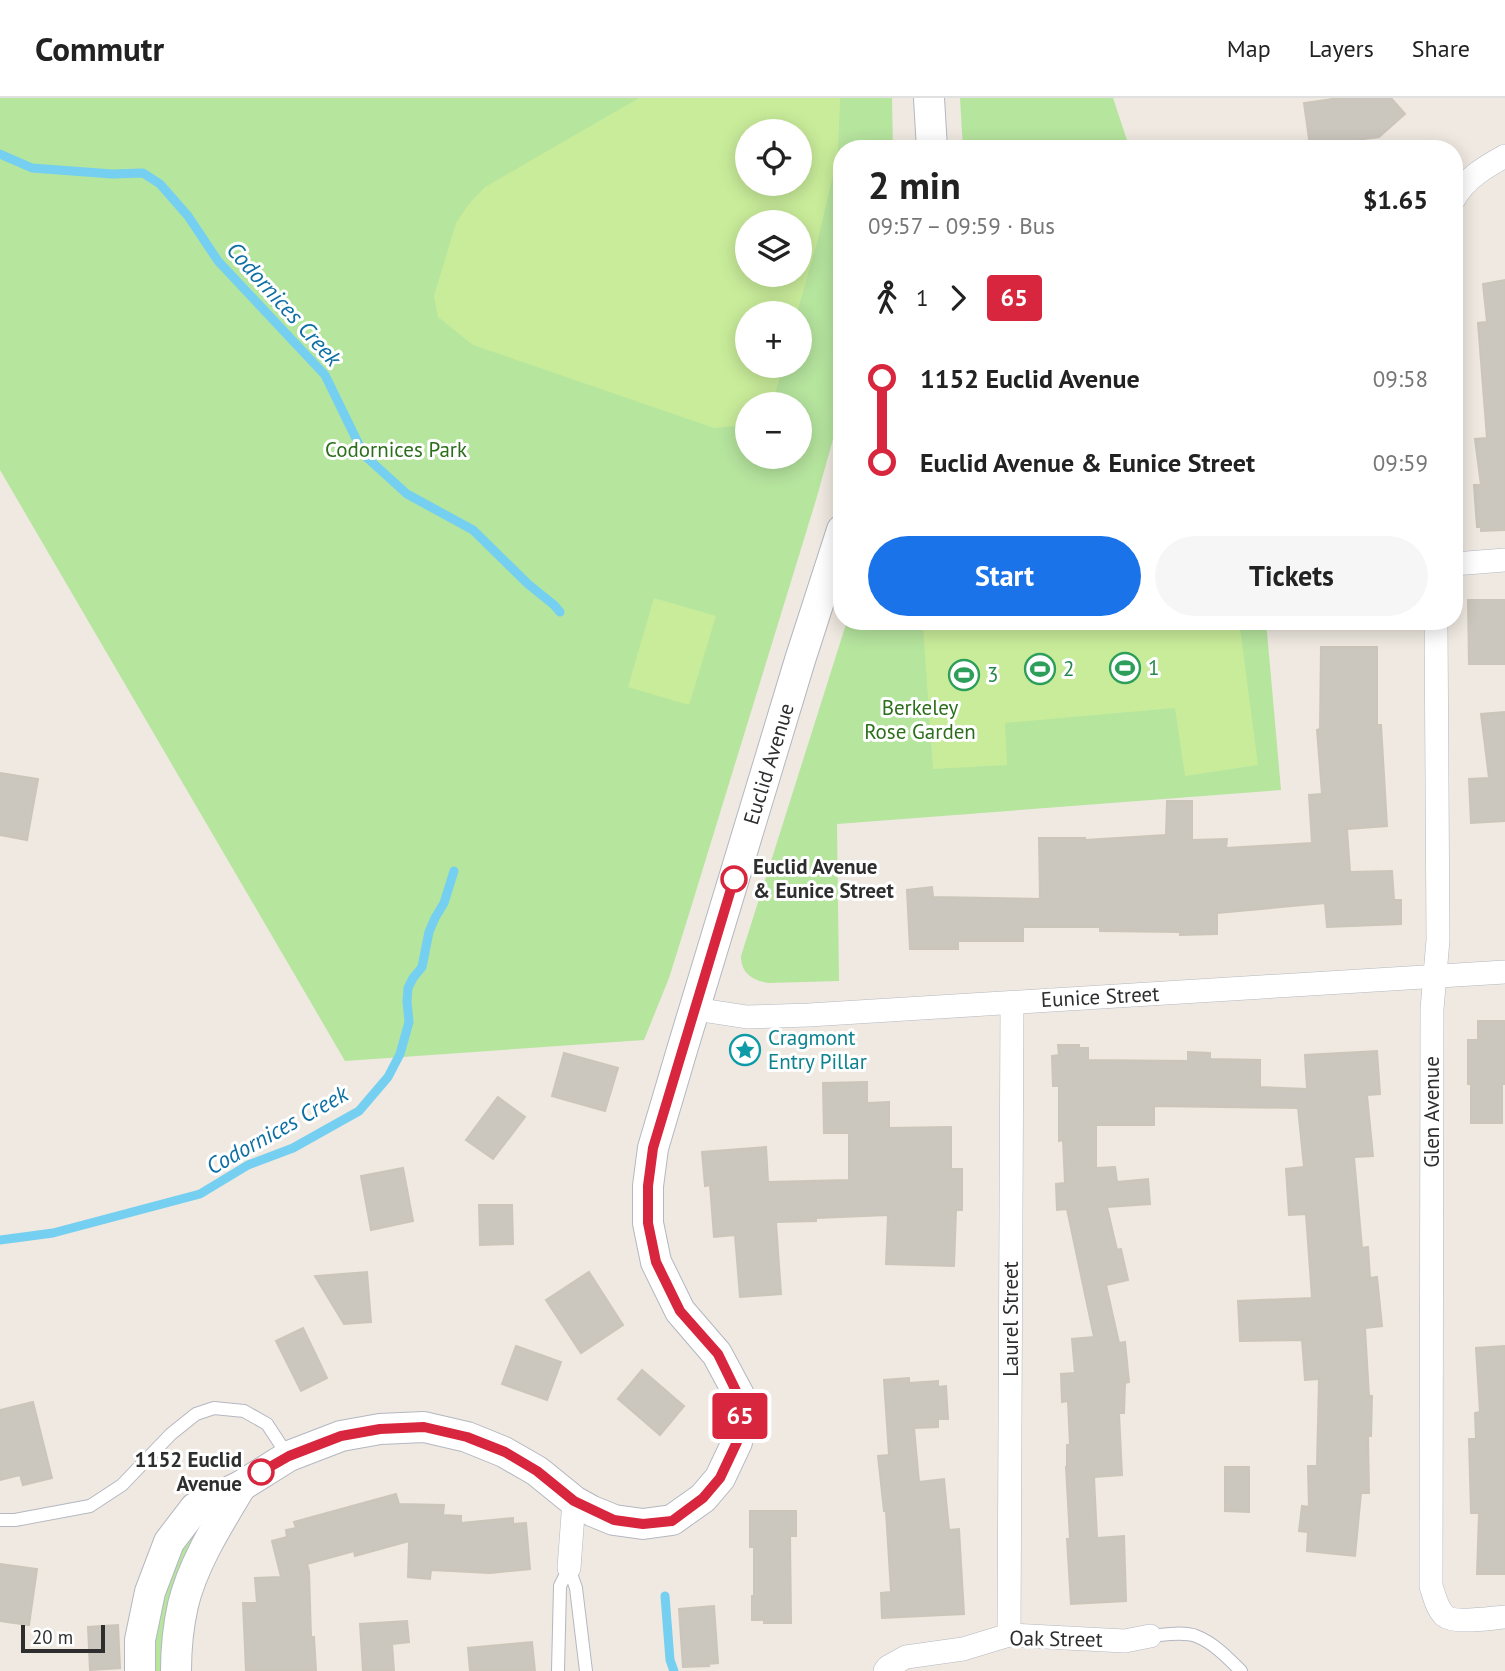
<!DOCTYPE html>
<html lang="en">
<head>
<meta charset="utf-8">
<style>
  :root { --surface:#fff; --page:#f6f6f6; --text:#222; --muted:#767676; --line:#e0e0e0; --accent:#1a73e8 }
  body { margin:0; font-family:"PT Sans",sans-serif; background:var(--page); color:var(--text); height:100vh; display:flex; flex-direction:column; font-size:26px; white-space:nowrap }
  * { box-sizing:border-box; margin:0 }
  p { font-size:23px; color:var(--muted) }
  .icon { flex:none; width:38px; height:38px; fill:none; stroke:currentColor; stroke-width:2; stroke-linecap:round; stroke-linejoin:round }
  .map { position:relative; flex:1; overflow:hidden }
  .drawer { position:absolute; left:833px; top:42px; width:630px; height:490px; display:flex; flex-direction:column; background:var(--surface); border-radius:28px; box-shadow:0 4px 18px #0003 }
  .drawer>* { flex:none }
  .badge { padding:0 14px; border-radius:5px; font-size:24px; line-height:46px }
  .fabs { position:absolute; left:735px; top:21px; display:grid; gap:14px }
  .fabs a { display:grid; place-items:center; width:77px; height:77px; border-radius:50%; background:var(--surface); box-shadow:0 4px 18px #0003; font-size:35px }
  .scale { position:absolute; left:21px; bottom:18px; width:84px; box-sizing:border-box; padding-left:7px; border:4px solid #2e2e2e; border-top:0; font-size:19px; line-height:24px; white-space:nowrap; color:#2e2e2e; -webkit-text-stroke:5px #fff; paint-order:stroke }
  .map>.badge { position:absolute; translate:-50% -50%; box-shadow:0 0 0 4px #fff }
  .legs { display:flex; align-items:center; gap:10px; height:77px; padding:0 35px; font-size:23px }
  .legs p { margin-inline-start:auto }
  .headline { display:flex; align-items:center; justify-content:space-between; height:119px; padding:0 35px }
  h1 { font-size:38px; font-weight:600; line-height:52px }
  .cta { display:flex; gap:14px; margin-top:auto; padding:14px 35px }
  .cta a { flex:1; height:80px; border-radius:42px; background:var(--accent); color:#fff; font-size:28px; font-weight:600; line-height:80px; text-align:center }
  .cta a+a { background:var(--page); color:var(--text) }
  ul { padding:0 35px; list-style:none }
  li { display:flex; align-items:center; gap:24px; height:84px; font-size:26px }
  li i { display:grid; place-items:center; width:10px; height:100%; margin:0 9px; background:currentColor }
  li i::after { content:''; width:18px; height:18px; margin:-9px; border:5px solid; border-radius:50%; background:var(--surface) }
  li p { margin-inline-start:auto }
  li:first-child i { background:linear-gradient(#0000 50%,currentColor 0) }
  li:last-child i { background:linear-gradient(currentColor 50%,#0000 0) }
  header { display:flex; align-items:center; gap:42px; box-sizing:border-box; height:98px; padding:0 35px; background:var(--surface); border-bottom:2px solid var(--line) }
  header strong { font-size:33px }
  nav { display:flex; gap:38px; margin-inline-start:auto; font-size:24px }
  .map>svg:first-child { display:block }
</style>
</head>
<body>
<header>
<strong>Commutr</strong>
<nav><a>Map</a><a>Layers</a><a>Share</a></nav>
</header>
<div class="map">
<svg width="1505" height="1573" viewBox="0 0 1505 1573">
  <rect width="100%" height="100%" fill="#efe9e1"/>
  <g fill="#b6e59e" fill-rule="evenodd">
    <path d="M 0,0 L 892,0 L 893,51 L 842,51 L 842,309 L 816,402 L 689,816 L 669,880 L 644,942 L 345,963 L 0,372 ZM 747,33 L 800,33 L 800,86 L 747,86 ZM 747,124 L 800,124 L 800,177 L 747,177 ZM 747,215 L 800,215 L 800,268 L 747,268 ZM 747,306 L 800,306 L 800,359 L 747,359 Z"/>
    <polygon points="960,0 1113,0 1130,51 963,51"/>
    <path d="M 847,523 L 1266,523 L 1281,692 L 837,726 L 839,883 L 768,885 C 752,882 741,875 741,858 Z"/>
    <path d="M 203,1420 L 177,1478 L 162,1573 L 153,1573 C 154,1530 162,1485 184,1447 C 190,1437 196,1428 203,1420 Z"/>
  </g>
  <g fill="#c9ec9a" fill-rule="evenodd">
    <path d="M 639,0 L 840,0 L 838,57 L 817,145 L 797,215 L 747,215 L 747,268 L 783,268 L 775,296 L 767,306 L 747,306 L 747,327 L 714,330 L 473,247 L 438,219 L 434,198 L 456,125 L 469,106 L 485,89 ZM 747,33 L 800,33 L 800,86 L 747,86 ZM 747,124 L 800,124 L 800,177 L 747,177 Z"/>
    <polygon points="654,500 716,518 689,607 628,589"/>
    <polygon points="998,523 1163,523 1165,530 1217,523 1239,523 1258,667 1185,678 1175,610 1005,625 1007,667 933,671 923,529"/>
  </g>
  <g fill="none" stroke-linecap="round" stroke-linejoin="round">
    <g stroke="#75cff0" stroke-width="9">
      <polyline points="0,56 32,70 112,76 143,75 160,86 188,118 218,163 325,277 364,357 407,396 473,432 528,486 554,507 560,514"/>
      <polyline points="0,1142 53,1135 200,1096 248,1067 293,1050 359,1013 388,979 400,956 409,924 407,903 408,890 413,880 422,869 429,834 435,820 444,805 454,773"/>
      <polyline points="665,1498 670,1562 674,1573"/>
    </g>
  </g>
  <g fill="#cbc7bf" stroke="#cbc5ba" stroke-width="2">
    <polygon points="1340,0 1391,0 1405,16 1379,39 1310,48 1304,5"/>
    <polygon points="1505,182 1505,432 1481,433 1481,429 1477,429 1475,402 1474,387 1481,387 1475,341 1487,340 1478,225 1487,224 1483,186"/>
    <polygon points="1468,502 1505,502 1505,566 1469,566"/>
    <polygon points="1321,549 1377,549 1377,627 1381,627 1387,728 1347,731 1350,774 1392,773 1394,802 1401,802 1401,826 1327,829 1325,805 1217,815 1217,836 1180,837 1180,834 1100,833 1100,829 1023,829 1023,843 958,843 958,851 910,851 907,792 932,789 933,799 1040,801 1039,740 1085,740 1085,742 1166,737 1167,703 1192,703 1192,742 1227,741 1226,750 1312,745 1309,697 1322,696 1317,632 1320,631"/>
    <polygon points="1505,614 1505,723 1471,725 1469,681 1489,680 1481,616"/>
    <polygon points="0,675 38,681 27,742 0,737"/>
    <polygon points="1478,923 1505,923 1505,986 1502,986 1502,1025 1471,1025 1471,986 1468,986 1468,942 1478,942"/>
    <polygon points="1058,947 1079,947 1079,950 1088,950 1088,962 1188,963 1188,954 1210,955 1210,961 1260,962 1260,989 1307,991 1305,957 1377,953 1380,996 1367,997 1373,1058 1354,1059 1362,1150 1368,1149 1370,1180 1377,1179 1382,1228 1365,1230 1369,1298 1372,1298 1371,1338 1368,1338 1369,1395 1361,1395 1355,1458 1307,1453 1308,1434 1299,1433 1302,1408 1309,1409 1308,1368 1317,1368 1319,1281 1305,1282 1302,1242 1240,1243 1238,1203 1312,1200 1306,1116 1289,1117 1286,1071 1304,1069 1298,1010 1154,1008 1154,1027 1096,1027 1096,1070 1115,1069 1117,1084 1148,1081 1150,1106 1107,1109 1117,1152 1121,1151 1128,1182 1106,1187 1119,1245 1125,1244 1129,1284 1125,1285 1124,1315 1119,1315 1122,1377 1094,1379 1097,1440 1124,1438 1126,1503 1071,1506 1067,1441 1070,1441 1066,1369 1067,1369 1067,1347 1070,1347 1068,1303 1062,1304 1061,1276 1075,1275 1072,1241 1094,1239 1067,1111 1057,1112 1056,1086 1065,1085 1063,1042 1059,1043 1059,988 1053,988 1052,958 1059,957"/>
    <polygon points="564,955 618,970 605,1013 552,998"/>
    <polygon points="867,984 867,1005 889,1004 889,1030 951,1029 951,1071 962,1071 962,1112 956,1112 954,1168 886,1166 888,1117 816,1120 816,1123 776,1124 781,1196 740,1199 735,1137 714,1139 710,1087 705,1088 702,1054 766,1049 768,1084 849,1082 849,1035 824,1035 823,985"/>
    <polygon points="498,999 525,1019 493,1061 466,1042"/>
    <polygon points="403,1070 413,1123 371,1132 361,1078"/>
    <polygon points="479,1107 512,1107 513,1146 480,1147"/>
    <polygon points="367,1174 371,1224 344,1226 315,1178"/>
    <polygon points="589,1174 623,1227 581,1255 546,1202"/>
    <polygon points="303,1230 327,1280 301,1293 276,1243"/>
    <polygon points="516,1248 561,1264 547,1302 502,1286"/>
    <polygon points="1505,1248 1505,1476 1477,1476 1479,1415 1471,1415 1469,1341 1476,1341 1475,1315 1480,1314 1476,1250"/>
    <polygon points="642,1272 684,1308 660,1337 618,1301"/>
    <polygon points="909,1280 909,1285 938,1283 938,1289 946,1288 948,1321 938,1321 938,1329 914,1330 919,1384 944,1381 949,1432 959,1431 964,1516 882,1520 881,1495 891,1494 886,1413 884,1413 878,1358 889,1357 884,1282"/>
    <polygon points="33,1304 52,1380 23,1387 20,1377 0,1382 0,1312"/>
    <polygon points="1225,1369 1249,1369 1249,1414 1225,1413"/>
    <polygon points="396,1396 399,1406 444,1407 443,1417 461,1418 461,1425 513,1420 513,1426 526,1425 530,1471 490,1475 431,1472 430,1481 408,1479 409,1443 355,1458 354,1453 307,1466 309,1473 311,1539 314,1539 316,1573 246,1573 243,1505 257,1505 255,1480 281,1479 272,1443 287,1439 286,1432 296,1430 294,1424"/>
    <polygon points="750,1413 796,1413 796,1438 790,1438 791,1525 764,1525 764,1522 752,1522 752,1498 754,1498 754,1449 750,1449"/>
    <polygon points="0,1466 37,1471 29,1527 0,1523"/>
    <polygon points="714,1508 718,1565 708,1566 709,1568 683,1569 679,1511"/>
    <polygon points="407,1523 409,1544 392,1546 394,1573 363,1573 360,1526"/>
    <polygon points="118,1527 120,1570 90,1572 88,1529"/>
    <polygon points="532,1544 535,1573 470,1573 468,1550"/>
  </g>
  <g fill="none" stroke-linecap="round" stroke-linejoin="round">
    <g stroke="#b4b7c1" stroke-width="14">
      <g id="service">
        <polyline points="0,1422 15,1422 90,1408 122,1387 171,1336 196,1316 214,1310 244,1313 267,1326 288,1358"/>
        <polyline points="569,1470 576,1490 586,1573"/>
        <path d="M 1150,1538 C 1163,1537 1183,1533 1196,1538 C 1214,1545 1228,1560 1241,1573"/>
        <polyline points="558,1573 560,1488 569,1470"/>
      </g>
    </g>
    <g stroke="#b4b7c1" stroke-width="24">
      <g id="minor">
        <path d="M 1454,101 C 1465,81 1485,69 1505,58"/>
        <polyline points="1454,466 1505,462"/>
        <path d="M 1436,523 L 1438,842 L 1432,911 L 1431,1488 C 1434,1497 1437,1511 1445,1518 C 1455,1526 1491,1520 1505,1519"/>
        <polyline points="695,911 747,919 809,917 1505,874"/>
        <polyline points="569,1470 574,1403"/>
        <polyline points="1009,1537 1012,905"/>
        <polyline points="885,1573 888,1569 906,1559 963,1551 1009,1537 1125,1543 1150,1538"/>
      </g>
    </g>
    <g stroke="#b4b7c1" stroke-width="32">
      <g id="tertiary">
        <polyline points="929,0 932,51"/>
        <polyline points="140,1573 140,1542 150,1494 169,1444 195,1410 241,1388 289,1358 341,1338 380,1331 424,1329 467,1339 504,1354 537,1373 574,1403 592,1413 614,1422 643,1426 672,1422 703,1400 720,1380 737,1344 740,1321 739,1297 717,1256 680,1213 656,1164 648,1125 648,1088 653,1050 682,952 800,562 842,432"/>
        <path d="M 176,1573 C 176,1551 178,1529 183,1507 C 193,1465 219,1425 241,1388"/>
      </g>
    </g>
    <use href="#service" stroke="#fff" stroke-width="12"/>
    <use href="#minor" stroke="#fff" stroke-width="23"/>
    <use href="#tertiary" stroke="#fff" stroke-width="30"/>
  </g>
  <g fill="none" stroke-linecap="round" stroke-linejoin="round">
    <g stroke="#fff" stroke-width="16">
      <polyline id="line-1" points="261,1374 289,1358 341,1338 380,1331 424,1329 467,1339 505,1354 537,1373 574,1403 614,1422 643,1426 672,1423 703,1400 720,1380 737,1344 740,1321 738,1297 718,1256 680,1213 656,1164 648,1125 648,1088 653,1050 734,781"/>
    </g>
    <use href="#line-1" stroke="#d7263d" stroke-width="10"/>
  </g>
  <defs>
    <g id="stadium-ring" transform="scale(1.575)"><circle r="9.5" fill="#fff" stroke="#2e9e5b" stroke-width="1.5"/><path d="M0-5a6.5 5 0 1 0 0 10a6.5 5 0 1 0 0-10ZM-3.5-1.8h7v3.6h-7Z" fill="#2e9e5b"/></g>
    <g id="sight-ring" transform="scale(1.575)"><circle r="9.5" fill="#fff" stroke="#0f9aa8" stroke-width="1.5"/><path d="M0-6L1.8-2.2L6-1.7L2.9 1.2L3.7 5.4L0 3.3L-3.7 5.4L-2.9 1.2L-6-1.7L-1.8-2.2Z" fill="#0f9aa8"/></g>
  </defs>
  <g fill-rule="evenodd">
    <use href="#stadium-ring" x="1125" y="570"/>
    <use href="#stadium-ring" x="1040" y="571"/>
    <use href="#stadium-ring" x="964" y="577"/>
    <use href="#sight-ring" x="745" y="952"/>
  </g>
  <g fill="#fff" stroke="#d7263d" stroke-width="3.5">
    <circle cx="734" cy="781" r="12"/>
    <circle cx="261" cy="1374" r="12"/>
  </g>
  <g text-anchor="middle" stroke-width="6" stroke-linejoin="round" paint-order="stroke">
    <g font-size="21" fill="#2c6e1b" stroke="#fff">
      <text x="396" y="359">Codornices Park</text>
      <text x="920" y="617">Berkeley<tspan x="920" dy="24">Rose Garden</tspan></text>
    </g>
    <g font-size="21" fill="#27864d" stroke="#fff" text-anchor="start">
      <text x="1148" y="577">1</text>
      <text x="1063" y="578">2</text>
      <text x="987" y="584">3</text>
    </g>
    <g font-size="21" fill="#2e2e2e" stroke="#fff">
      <text transform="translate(769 666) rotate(-73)" y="7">Euclid Avenue</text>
      <text transform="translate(1100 899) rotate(-3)" y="7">Eunice Street</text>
      <text transform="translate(1432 1014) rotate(-90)" y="7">Glen Avenue</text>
      <text transform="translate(1011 1221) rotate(-90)" y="7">Laurel Street</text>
      <text transform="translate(1056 1541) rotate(1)" y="7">Oak Street</text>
    </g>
    <g font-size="21" font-weight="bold" fill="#2e2e2e" stroke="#fff" text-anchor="start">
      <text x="753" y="776">Euclid Avenue<tspan x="753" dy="24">&amp; Eunice Street</tspan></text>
      <text x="242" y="1369" text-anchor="end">1152 Euclid<tspan x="242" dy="24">Avenue</tspan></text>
    </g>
    <g font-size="21" fill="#0d838f" stroke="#fff" text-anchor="start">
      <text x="768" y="947">Cragmont<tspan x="768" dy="24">Entry Pillar</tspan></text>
    </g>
    <g font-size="23" font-style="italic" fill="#0d6fa3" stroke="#fff">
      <text transform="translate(284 206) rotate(48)" y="8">Codornices Creek</text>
      <text transform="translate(277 1032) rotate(-29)" y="8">Codornices Creek</text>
    </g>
  </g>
</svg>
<div class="fabs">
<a><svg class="icon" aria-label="locate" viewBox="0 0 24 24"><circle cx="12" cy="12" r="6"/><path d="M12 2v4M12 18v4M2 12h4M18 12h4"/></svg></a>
<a><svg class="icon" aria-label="layers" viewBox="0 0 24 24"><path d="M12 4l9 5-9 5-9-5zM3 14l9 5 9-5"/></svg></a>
<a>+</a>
<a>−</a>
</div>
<div class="scale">20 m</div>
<b class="badge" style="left:740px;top:1318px;background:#d7263d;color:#fff">65</b>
<section class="drawer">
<div class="headline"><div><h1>2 min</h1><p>09:57 – 09:59 · Bus</p></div><b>$1.65</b></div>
<div class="legs"><svg class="icon" aria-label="walk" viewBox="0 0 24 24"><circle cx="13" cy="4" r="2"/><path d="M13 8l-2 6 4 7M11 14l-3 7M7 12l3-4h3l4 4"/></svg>1<svg class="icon" aria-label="forward" viewBox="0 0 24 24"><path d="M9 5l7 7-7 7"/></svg><b class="badge" style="background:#d7263d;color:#fff">65</b></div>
<ul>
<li><i style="color:#d7263d"></i><b>1152 Euclid Avenue</b><p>09:58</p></li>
<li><i style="color:#d7263d"></i><b>Euclid Avenue &amp; Eunice Street</b><p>09:59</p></li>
</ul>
<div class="cta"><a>Start</a><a>Tickets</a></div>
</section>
</div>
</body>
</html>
